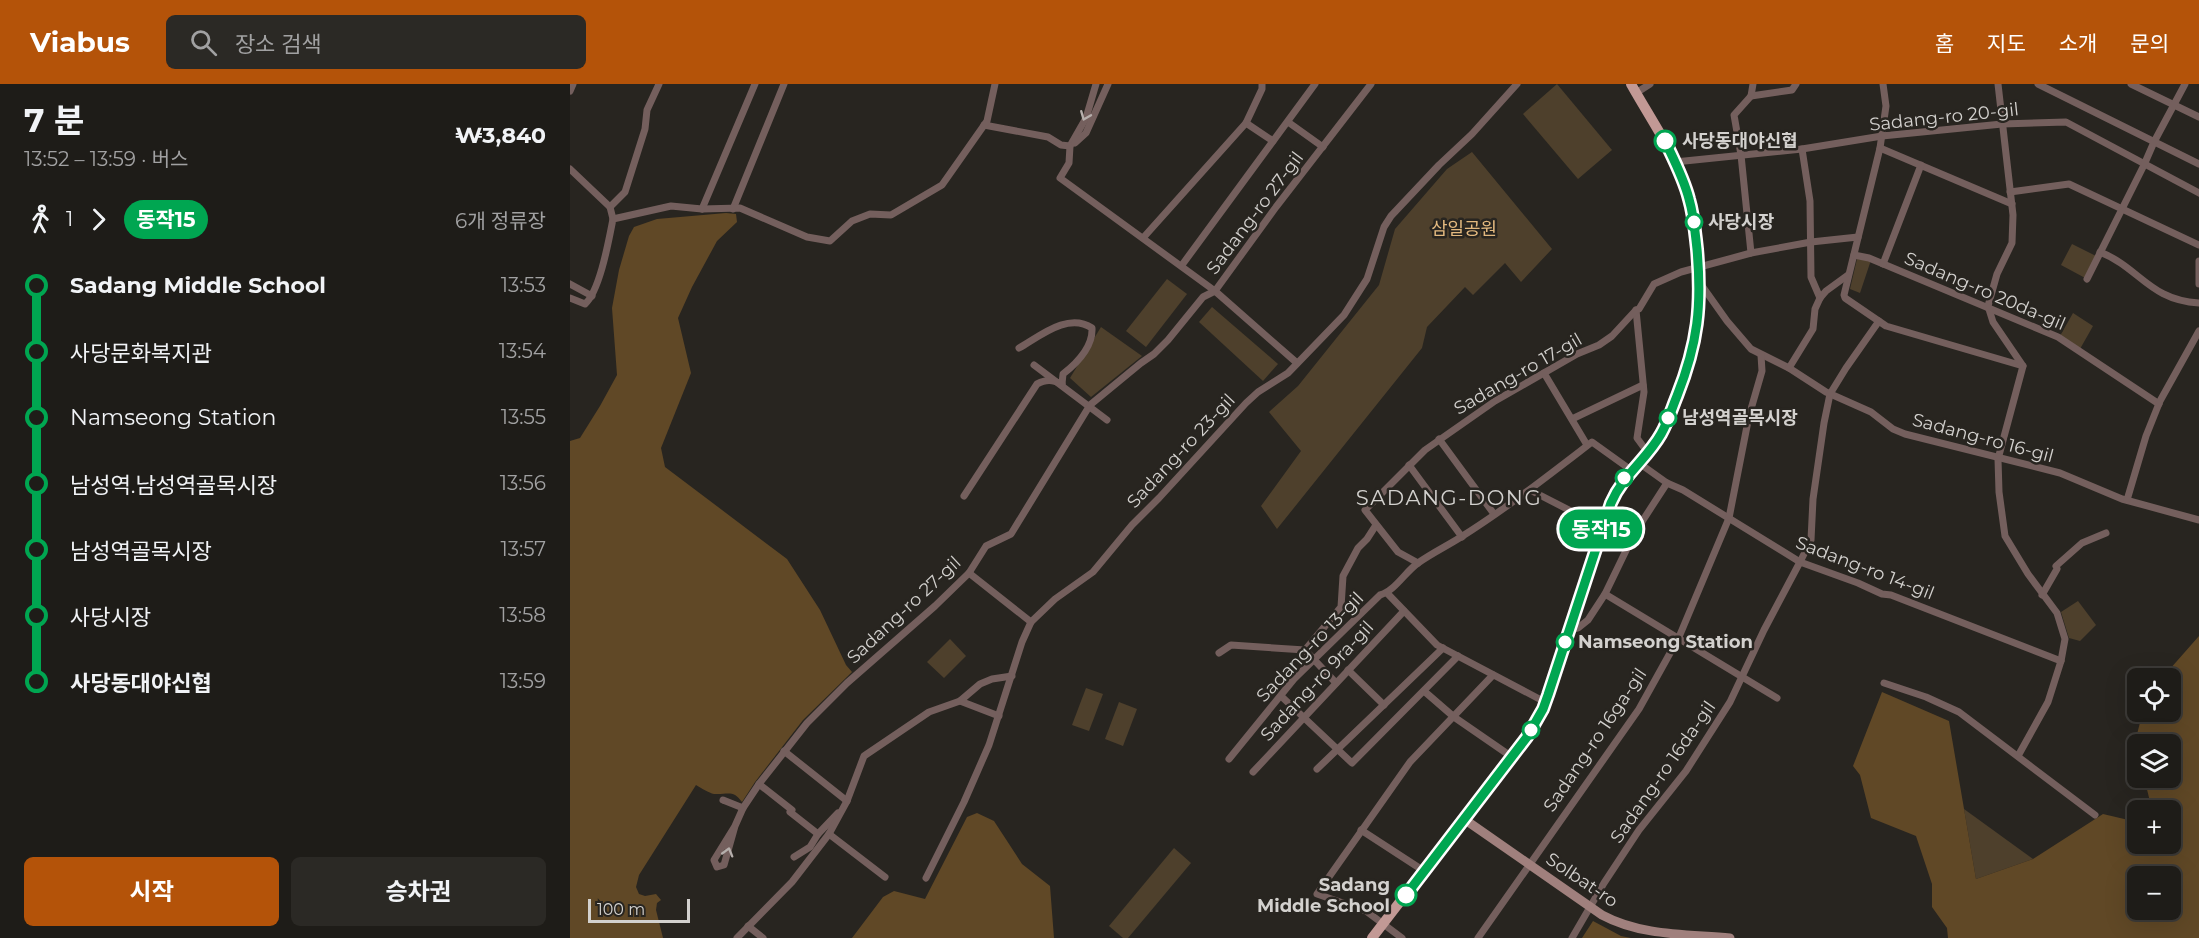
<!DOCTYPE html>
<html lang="ko">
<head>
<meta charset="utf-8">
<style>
  :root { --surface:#1e1c18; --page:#2b2925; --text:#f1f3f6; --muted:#a1a1a2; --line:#3c3a37; --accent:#b45309 }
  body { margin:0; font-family:Montserrat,"Noto Sans KR",sans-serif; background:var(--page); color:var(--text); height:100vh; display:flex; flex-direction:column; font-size:22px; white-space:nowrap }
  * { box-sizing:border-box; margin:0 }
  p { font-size:20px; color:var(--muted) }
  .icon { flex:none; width:33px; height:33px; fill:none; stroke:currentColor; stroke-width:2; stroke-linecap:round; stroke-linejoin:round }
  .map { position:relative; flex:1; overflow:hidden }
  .panel { display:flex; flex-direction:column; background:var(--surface); width:570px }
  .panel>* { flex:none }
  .badge { padding:0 12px; border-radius:20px; font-size:21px; line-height:39px }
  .tools { position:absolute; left:1557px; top:584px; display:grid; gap:12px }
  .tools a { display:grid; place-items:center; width:54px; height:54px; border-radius:9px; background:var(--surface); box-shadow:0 6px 24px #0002,0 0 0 2px var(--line); font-size:30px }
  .scale { position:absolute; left:18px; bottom:15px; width:102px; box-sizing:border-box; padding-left:6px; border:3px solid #d3d1ce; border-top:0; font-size:16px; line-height:21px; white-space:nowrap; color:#d3d1ce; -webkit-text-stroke:4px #282520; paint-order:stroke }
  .map>.badge { position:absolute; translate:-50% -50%; box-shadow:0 0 0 3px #fff }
  .legs { display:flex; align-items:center; gap:9px; height:66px; padding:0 24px; font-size:20px }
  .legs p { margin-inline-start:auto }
  .headline { display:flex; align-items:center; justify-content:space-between; height:102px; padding:0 24px }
  h1 { font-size:33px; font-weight:700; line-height:45px }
  .cta { display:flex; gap:12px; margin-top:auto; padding:12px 24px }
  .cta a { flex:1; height:69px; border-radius:9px; background:var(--accent); color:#fff; font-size:24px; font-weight:700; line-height:69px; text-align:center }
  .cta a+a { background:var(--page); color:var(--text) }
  ul { padding:0 24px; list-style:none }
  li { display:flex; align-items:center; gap:21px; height:66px; font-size:22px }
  li i { display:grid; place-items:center; width:9px; height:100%; margin:0 8px; background:currentColor }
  li i::after { content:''; width:15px; height:15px; margin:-8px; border:4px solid; border-radius:50%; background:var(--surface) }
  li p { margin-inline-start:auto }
  li:first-child i { background:linear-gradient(#0000 50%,currentColor 0) }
  li:last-child i { background:linear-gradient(currentColor 50%,#0000 0) }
  header { display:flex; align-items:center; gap:36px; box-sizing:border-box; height:84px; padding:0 30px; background:var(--accent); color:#fff }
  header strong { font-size:28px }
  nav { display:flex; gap:33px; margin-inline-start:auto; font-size:21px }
  .search { width:420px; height:54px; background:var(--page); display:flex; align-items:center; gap:15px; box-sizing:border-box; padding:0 21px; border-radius:9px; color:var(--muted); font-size:22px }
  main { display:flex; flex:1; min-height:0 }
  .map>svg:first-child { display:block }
</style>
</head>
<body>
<header>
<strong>Viabus</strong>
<div class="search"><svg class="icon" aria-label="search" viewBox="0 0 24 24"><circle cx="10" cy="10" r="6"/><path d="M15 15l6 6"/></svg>장소 검색</div>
<nav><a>홈</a><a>지도</a><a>소개</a><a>문의</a></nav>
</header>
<main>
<section class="panel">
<div class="headline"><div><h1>7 분</h1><p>13:52 – 13:59 · 버스</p></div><b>₩3,840</b></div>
<div class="legs"><svg class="icon" aria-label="walk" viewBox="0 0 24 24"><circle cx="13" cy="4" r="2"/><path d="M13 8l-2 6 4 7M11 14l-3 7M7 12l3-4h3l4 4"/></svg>1<svg class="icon" aria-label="forward" viewBox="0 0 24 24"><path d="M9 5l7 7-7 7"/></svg><b class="badge" style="background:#00a651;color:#fff">동작15</b><p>6개 정류장</p></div>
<ul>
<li><i style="color:#00a651"></i><b>Sadang Middle School</b><p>13:53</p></li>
<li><i style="color:#00a651"></i><span>사당문화복지관</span><p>13:54</p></li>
<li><i style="color:#00a651"></i><span>Namseong Station</span><p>13:55</p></li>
<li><i style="color:#00a651"></i><span>남성역.남성역골목시장</span><p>13:56</p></li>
<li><i style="color:#00a651"></i><span>남성역골목시장</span><p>13:57</p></li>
<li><i style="color:#00a651"></i><span>사당시장</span><p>13:58</p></li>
<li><i style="color:#00a651"></i><b>사당동대야신협</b><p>13:59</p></li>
</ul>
<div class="cta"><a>시작</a><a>승차권</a></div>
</section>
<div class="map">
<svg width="1629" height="854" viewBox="0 0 1629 854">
  <rect width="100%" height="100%" fill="#282520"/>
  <g fill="#4e402c">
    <polygon points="987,0 1042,66 1008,95 953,30"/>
    <polygon points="902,68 982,165 951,198 935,179 903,211 895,203 857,243 852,264 707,445 691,422 731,367 699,328 728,302 809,201 825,145 877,85"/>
    <polygon points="1502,160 1528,173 1517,195 1491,181"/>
    <polygon points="1287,175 1301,176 1290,209 1280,205"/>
    <polygon points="597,195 617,210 576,263 556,247"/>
    <polygon points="642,223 708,280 693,297 629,238"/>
    <polygon points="1503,229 1523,242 1510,265 1490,252"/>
    <polygon points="531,243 572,272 521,313 500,294"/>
    <polygon points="1508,517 1526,541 1510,557 1499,554 1491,528"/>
    <polygon points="380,555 396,572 374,594 357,578"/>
    <polygon points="516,604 533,610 519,647 502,641"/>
    <polygon points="549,618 567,625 553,662 535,655"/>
    <polygon points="1394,725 1463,775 1406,795"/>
    <polygon points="604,764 621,779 558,854 553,854 539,842"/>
  </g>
  <g fill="#604826" fill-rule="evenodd">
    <path d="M 156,129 L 166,130 L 167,138 L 147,157 L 122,203 L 108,234 L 121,289 L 91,364 L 95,383 L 217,475 L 250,526 L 276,581 L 282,588 L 233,636 L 185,698 L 172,718 C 163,705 157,711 144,710 C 139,709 131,704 126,701 L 69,791 L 66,803 L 69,810 L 75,812 L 86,810 L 91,816 L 87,819 L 86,826 L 93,854 L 0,854 L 0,357 L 10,354 L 30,322 L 47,291 L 42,224 L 49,186 L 59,152 L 64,143 L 87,135 Z"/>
    <path d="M 1629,552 L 1629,854 L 1378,854 L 1377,844 L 1362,823 L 1362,800 L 1346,752 L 1301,734 L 1290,691 L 1283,682 L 1312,608 L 1379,637 L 1406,795 L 1463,775 L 1533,730 L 1567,738 L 1568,759 L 1600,759 L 1600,726 L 1582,726 L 1574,693 L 1600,693 L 1600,660 L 1567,661 L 1566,654 L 1573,627 L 1600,627 L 1600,594 L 1592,594 ZM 1568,792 L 1600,792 L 1600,825 L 1568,825 Z"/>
    <polygon points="407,729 424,737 452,780 480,802 484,854 282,854 313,813 324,807 355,815 397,733"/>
    <polygon points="1023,837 1051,852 1061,854 1012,854"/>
  </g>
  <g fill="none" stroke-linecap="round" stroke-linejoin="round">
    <g stroke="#745f5d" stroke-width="7">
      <polyline points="526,0 516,34 500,62 499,79 490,94 645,207 727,279"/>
      <polyline points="1313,0 1316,22 1310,64 1274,211 1275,214 1316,242 1453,282"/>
      <polyline points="1428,0 1443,131 1442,159 1427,190 1418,222 1423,238 1453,282 1428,375 1429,408 1435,452 1458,490 1487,529 1495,555 1491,577 1478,618 1448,672"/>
      <polyline points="1468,0 1629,80"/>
      <polyline points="1561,0 1629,33"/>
      <polyline points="0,7 3,0"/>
      <polyline points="1066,9 1080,0"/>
      <polyline points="1181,12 1222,6 1226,0"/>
      <polyline points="718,38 753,63"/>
      <polyline points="676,39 703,57"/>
      <polyline points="414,41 478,53 491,61 500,62"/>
      <polyline points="505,59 516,49 538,0"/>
      <polyline points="1310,64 1442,120"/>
      <polyline points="1232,65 1240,117 1241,193 1250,214"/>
      <polyline points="1105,78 1232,65 1312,52 1432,40 1496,38 1629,109"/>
      <polyline points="0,85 40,123 43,135"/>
      <polyline points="1440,108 1499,100 1629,161"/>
      <polyline points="40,123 55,108 75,45 77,26 89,0"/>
      <polyline points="132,125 185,0"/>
      <polyline points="163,125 214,0"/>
      <polyline points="573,154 676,39 692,5 692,0"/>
      <path d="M 1530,168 C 1570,184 1579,216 1629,219"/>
      <polyline points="1181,169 1171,71 1164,31 1181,12 1183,0"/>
      <polyline points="1284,171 1299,174 1488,253 1589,320"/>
      <polyline points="1629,177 1629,200"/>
      <polyline points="1313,180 1351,81"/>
      <polyline points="612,181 745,0"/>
      <polyline points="1517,195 1574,81 1584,58 1615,0"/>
      <polyline points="1130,199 1157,237 1181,265 1219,284 1256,308 1301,328 1323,345 1335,350 1490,389 1552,415 1629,436"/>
      <polyline points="0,200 22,212"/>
      <path d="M 0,214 L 15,220 C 30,207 39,155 43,135 L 101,122 L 132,125 L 170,124 L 237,153 L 260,157 L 282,137 L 300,130 L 321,131 L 372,101 L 417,37 L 425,0"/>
      <polyline points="1066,226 1074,308 1067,354 1078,369"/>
      <path d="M 449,264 C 470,252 498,228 522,244 C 523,263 507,279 493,290 L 492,300"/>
      <polyline points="464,281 537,336"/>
      <polyline points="1219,284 1243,245 1245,225 1250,214 1256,207 1278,191"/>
      <polyline points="974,289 1017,361"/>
      <polyline points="1002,335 1073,301"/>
      <polyline points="869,355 924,430"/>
      <polyline points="1069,379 1097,399 1113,406 1230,478 1288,499 1312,510 1321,511 1491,577"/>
      <polyline points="839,381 892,453"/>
      <polyline points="960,406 1032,443"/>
      <path d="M 394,412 L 467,300 C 477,295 482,296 492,300"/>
      <polyline points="1557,416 1576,352 1590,317 1629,247"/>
      <polyline points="848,479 828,468 795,426 855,366 925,317 1007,270 1029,261 1042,252 1066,226 1069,225 1084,200 1111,188 1181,169 1241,158 1288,153"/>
      <polyline points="1486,482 1512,459 1536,449"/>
      <polyline points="399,489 461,538"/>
      <polyline points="817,509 867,561 975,618"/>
      <polyline points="1035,510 1207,614"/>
      <polyline points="1472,511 1487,485"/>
      <polyline points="998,547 1008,544 1018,536 1035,510 1064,450 1097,399"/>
      <polyline points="735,566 766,599"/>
      <polyline points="649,569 661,561 735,566 771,523 773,492 788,464 797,455 806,441"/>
      <polyline points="778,586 814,621"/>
      <polyline points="1314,599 1356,613 1389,628 1525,731"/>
      <polyline points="854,607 884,633 942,673"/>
      <polyline points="711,612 782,679 888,572"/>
      <polyline points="390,617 429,632"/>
      <polyline points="214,667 277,717"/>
      <path d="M 659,675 L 724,595 L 810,511 C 825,507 835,488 848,479 C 862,469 877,462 891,453 C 937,424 979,391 1022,358 L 1061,386"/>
      <polyline points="747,685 873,564"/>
      <polyline points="683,688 834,527"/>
      <polyline points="189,700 222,726 220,728 248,750 268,729"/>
      <polyline points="153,716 173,724"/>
      <polyline points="165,742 144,776 147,783 154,781 165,742 173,724 189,700 237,639 277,599 365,522 399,489 416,462 441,450 520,321 571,279 584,270 598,256 633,213 645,207 706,123 801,0"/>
      <polyline points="791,746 854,787"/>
      <polyline points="259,750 315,793"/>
      <polyline points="224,773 240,763 248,750"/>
      <polyline points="356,794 394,718 419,661 452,558 461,538 485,515 523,488 562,441 589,414 676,319 688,308 718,289 774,231 797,195 814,143 821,132 869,81 902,50 947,0"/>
      <polyline points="178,842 193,854"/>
      <polyline points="167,854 222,798 259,750 277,717 294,672 359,628 390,617 410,600 422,595 442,592"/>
      <polyline points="832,854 796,827 747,810 840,678 923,591"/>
      <polyline points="908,854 1069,625 1109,553 1159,434 1179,332 1192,287 1191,271"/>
      <polyline points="1002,854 1034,799 1069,746 1116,687 1160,618 1194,546 1230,478 1241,456 1243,415 1254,339 1260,310 1276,284 1309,237"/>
    </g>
    <path stroke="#a0807d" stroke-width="9" d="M 894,735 L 1032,831 C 1071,852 1117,850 1160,854"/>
    <path stroke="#c29995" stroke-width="10" d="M 802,854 L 957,653 L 973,625 L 978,611 L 1041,419 C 1053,390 1079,373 1094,345 C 1124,284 1133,231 1127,164 C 1124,142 1122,121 1115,101 C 1102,65 1080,34 1061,0"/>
  </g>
  <defs><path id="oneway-chevron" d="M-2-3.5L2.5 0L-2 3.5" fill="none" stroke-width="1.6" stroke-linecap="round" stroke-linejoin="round" transform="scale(1.5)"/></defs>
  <g stroke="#b6afac">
    <use href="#oneway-chevron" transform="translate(515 32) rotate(112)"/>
    <use href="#oneway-chevron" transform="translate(158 768) rotate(-74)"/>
  </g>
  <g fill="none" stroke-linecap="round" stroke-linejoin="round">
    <g stroke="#fff" stroke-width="14">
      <path id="line-1" d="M 836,811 L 957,653 L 973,625 L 978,611 L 1041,419 C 1053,391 1077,375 1091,350 C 1098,338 1102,324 1107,312 C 1128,259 1132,222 1127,165 C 1125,148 1124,132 1119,115 C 1114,95 1104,76 1095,57"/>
    </g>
    <use href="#line-1" stroke="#00a651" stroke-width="9"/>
  </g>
  <g fill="#fff" stroke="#00a651" stroke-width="3">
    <circle cx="1095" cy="57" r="10"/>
    <circle cx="1124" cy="138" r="8"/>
    <circle cx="1098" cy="334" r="8"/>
    <circle cx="1054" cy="394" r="8"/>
    <circle cx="995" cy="558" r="8"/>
    <circle cx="961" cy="646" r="8"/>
    <circle cx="836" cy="811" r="10"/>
  </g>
  <g text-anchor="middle" stroke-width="5" stroke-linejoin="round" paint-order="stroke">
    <g font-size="18" fill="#d3d1ce" stroke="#282520">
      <text transform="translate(1374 33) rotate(-6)" y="6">Sadang-ro 20-gil</text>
      <text transform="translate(685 129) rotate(-53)" y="6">Sadang-ro 27-gil</text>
      <text transform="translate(1415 207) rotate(23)" y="6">Sadang-ro 20da-gil</text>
      <text transform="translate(948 290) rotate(-30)" y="6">Sadang-ro 17-gil</text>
      <text transform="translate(1413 354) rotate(15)" y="6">Sadang-ro 16-gil</text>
      <text transform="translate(611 367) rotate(-47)" y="6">Sadang-ro 23-gil</text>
      <text transform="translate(1295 484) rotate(21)" y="6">Sadang-ro 14-gil</text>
      <text transform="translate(334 526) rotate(-43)" y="6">Sadang-ro 27-gil</text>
      <text transform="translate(740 563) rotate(-46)" y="6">Sadang-ro 13-gil</text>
      <text transform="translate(747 597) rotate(-47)" y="6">Sadang-ro 9ra-gil</text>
      <text transform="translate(1025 656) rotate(-56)" y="6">Sadang-ro 16ga-gil</text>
      <text transform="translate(1093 688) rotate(-55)" y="6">Sadang-ro 16da-gil</text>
      <text transform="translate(1012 796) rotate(34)" y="6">Solbat-ro</text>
    </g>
    <g font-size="18" font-weight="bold" fill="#d3d1ce" stroke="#282520" text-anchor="start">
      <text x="1112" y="63">사당동대야신협</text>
      <text x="1138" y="144">사당시장</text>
      <text x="1112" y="340">남성역골목시장</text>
      <text x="1008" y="564">Namseong Station</text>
      <text x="820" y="807" text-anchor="end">Sadang<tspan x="820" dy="21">Middle School</tspan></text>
    </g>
    <g font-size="18" fill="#e3b97f" stroke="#282520">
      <text x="894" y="151">삼일공원</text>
    </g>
    <g font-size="21" letter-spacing="1.5" fill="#d3d1ce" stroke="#282520">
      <text x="879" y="421">SADANG-DONG</text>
    </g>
  </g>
</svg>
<div class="tools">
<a><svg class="icon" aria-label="locate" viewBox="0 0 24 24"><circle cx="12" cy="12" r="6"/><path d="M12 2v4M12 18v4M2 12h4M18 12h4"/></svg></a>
<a><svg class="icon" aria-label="layers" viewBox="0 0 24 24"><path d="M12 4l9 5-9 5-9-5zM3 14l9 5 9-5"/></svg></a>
<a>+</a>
<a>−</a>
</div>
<div class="scale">100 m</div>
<b class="badge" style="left:1031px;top:445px;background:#00a651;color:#fff">동작15</b>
</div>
</main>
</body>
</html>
